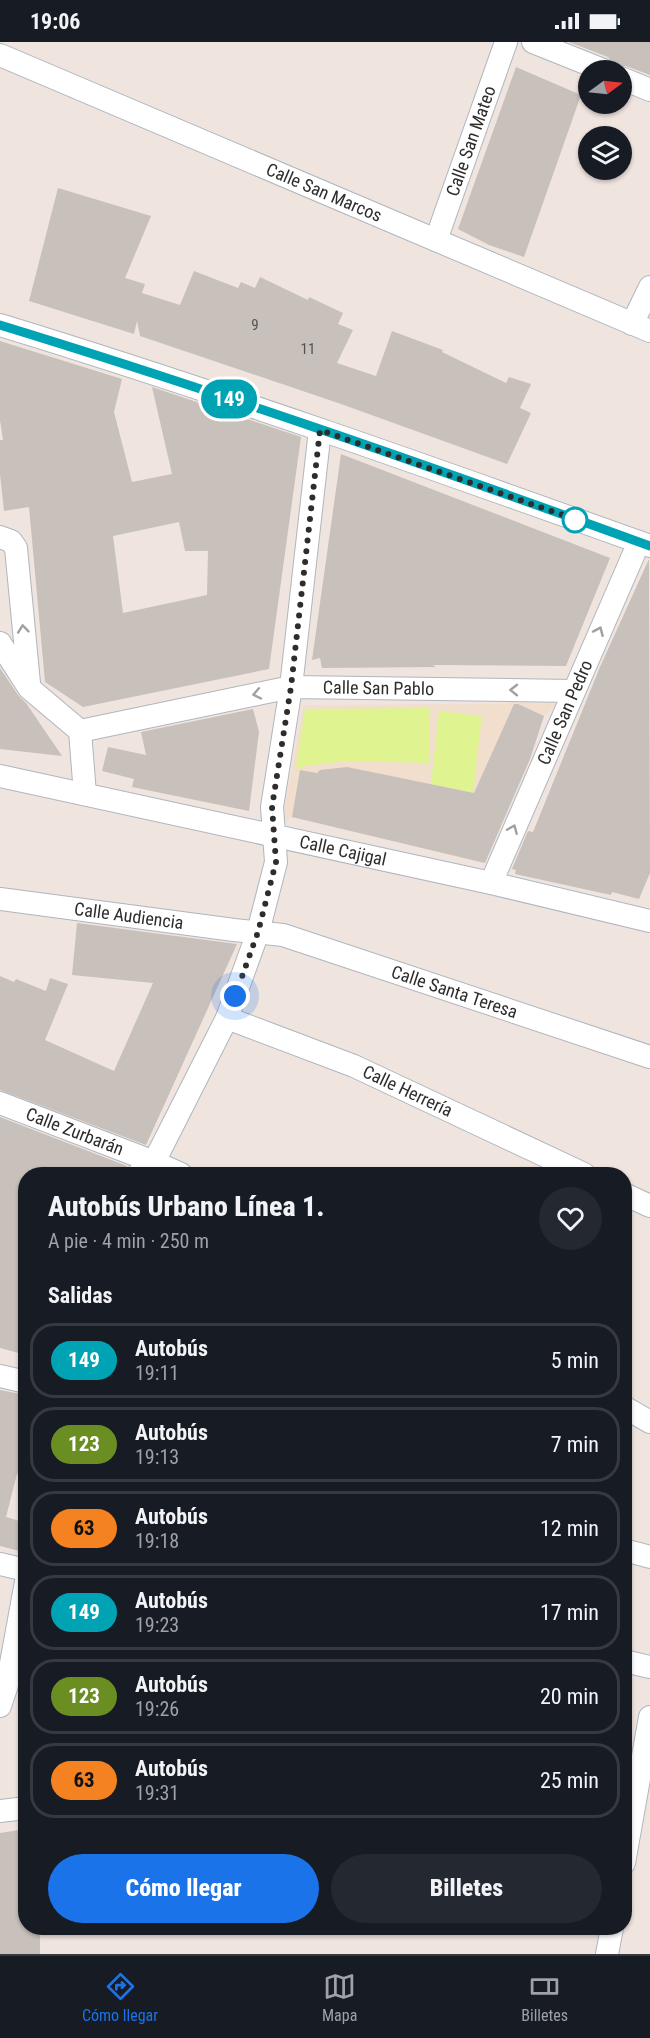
<!DOCTYPE html>
<html lang="es">
<head>
<meta charset="utf-8">
<style>
  :root { --surface:#171b24; --page:#242831; --text:#f1f3f6; --muted:#9ea1a6; --line:#363941; --accent:#1a73e8 }
  body { margin:0; font-family:"Roboto Condensed",sans-serif; background:var(--page); color:var(--text); height:100vh; display:flex; flex-direction:column; font-size:22px; white-space:nowrap }
  * { box-sizing:border-box; margin:0 }
  p { font-size:20px; color:var(--muted) }
  .icon { flex:none; width:33px; height:33px; fill:none; stroke:currentColor; stroke-width:2; stroke-linecap:round; stroke-linejoin:round }
  .map { position:relative; flex:1; overflow:hidden }
  .panel { position:absolute; left:18px; top:1125px; width:614px; height:768px; display:flex; flex-direction:column; background:var(--surface); border-radius:24px; box-shadow:0 2px 4px #0004 }
  .panel>* { flex:none }
  .badge { padding:0 12px; border-radius:20px; font-size:21px; line-height:39px }
  .needle { width:39px; rotate:75deg }
  .fabs { position:absolute; left:578px; top:18px; display:grid; gap:12px }
  .fabs a { display:grid; place-items:center; width:54px; height:54px; border-radius:50%; background:var(--surface); box-shadow:0 2px 4px #0004; font-size:30px }
  .you { position:absolute; width:30px; height:30px; margin:-15px; border:4px solid #fff; border-radius:50%; background:#1a73e8; box-shadow:0 0 0 9px #1a73e833 }
  .map>.badge { position:absolute; translate:-50% -50%; box-shadow:0 0 0 3px #fff }
  h2 { padding:0 30px; font-size:22px; line-height:54px }
  .round { display:grid; place-items:center; flex:none; width:63px; height:63px; border-radius:32px; background:var(--page) }
  .headline { display:flex; align-items:center; justify-content:space-between; height:102px; padding:0 30px }
  h1 { font-size:28px; font-weight:800; line-height:45px }
  .cta { display:flex; gap:12px; margin-top:auto; padding:12px 30px }
  .cta a { flex:1; height:69px; border-radius:36px; background:var(--accent); color:#fff; font-size:24px; font-weight:800; line-height:69px; text-align:center }
  .cta a+a { background:var(--page); color:var(--text) }
  ul { padding:0; list-style:none }
  li { display:flex; align-items:center; gap:18px; height:75px; margin:0 12px 9px; padding:0 18px; border:3px solid var(--line); border-radius:24px }
  li div { flex:1 }
  li b { display:block; font-size:22px }
  li em { font-style:normal }
  li .badge { min-width:66px; font-weight:700; text-align:center }
  .status { display:flex; justify-content:space-between; align-items:center; height:42px; padding:0 30px; background:var(--surface); direction:ltr }
  .status svg { height:16px; fill:currentColor }
  .tabs { display:flex; justify-content:space-around; align-items:center; height:84px; border-top:2px solid var(--line); background:var(--surface); font-size:16px; color:var(--muted) }
  .tabs a { display:grid; justify-items:center; gap:3px }
  .tabs .on { color:var(--accent) }
  .map>svg:first-child { display:block }
</style>
</head>
<body>
<div class="status"><b>19:06</b><svg viewBox="0 0 49 12"><path d="M0 12V9h3v3zM5 12V6h3v6zM10 12V3h3v9zM15 12V0h3v12zM26 1h20v11H26zM47 4h2v5h-2z"/></svg></div>
<div class="map">
<svg width="650" height="1912" viewBox="0 0 650 1912">
  <rect width="100%" height="100%" fill="#f0e4df"/>
  <polygon fill="#f2decd" points="514,660 557,662 544,674 483,821 292,775 282,782 303,663 503,662"/>
  <g fill="#e0f391">
    <polygon points="429,666 430,721 346,719 305,724 300,728 296,723 305,667"/>
    <polygon points="439,669 482,674 473,751 431,742"/>
  </g>
  <g fill="#c8c0ba" fill-rule="evenodd">
    <polygon points="569,0 650,0 650,33 626,24 616,24 608,15"/>
    <polygon points="516,25 581,53 524,215 489,203 458,187"/>
    <polygon points="58,146 151,174 125,236 145,242 142,251 180,263 194,229 238,246 241,240 255,246 260,235 308,258 309,255 343,271 338,282 353,288 337,321 376,334 392,289 443,308 442,310 506,341 509,335 531,342 520,366 531,371 507,422 341,362 140,294 137,279 134,292 29,259"/>
    <path d="M 0,299 L 122,337 L 114,370 L 132,440 L 172,432 L 152,345 L 301,395 L 269,627 L 83,665 L 45,640 L 29,465 L 4,469 L 0,432 L 0,398 L 3,398 L 0,378 ZM 179,480 L 185,509 L 208,509 L 207,553 L 123,571 L 113,494 Z"/>
    <polygon points="341,412 610,516 566,624 433,623 436,625 322,626 320,616 312,618"/>
    <polygon points="649,517 650,831 639,857 612,850 611,853 515,832 516,828 512,827 528,789 533,790 600,625"/>
    <polygon points="0,626 18,653 26,661 62,714 0,707"/>
    <polygon points="514,662 518,662 544,674 530,717 485,821 292,775 300,728 317,731 320,728 347,725 474,751"/>
    <polygon points="253,667 259,690 249,769 132,745 134,737 102,729 108,705 146,713 141,690"/>
    <polygon points="77,881 237,902 146,1103 0,1048 0,934 14,940 16,937 46,949 50,936 68,942 45,998 114,1029 153,941 72,933"/>
    <polygon points="0,1075 127,1124 124,1132 26,1132 26,1313 0,1306"/>
    <polygon points="0,1348 26,1353 26,1434 17,1432 6,1475 3,1474 26,1481 26,1496 23,1510 0,1504"/>
    <polygon points="26,1787 26,1886 40,1886 40,1912 0,1912 0,1791"/>
  </g>
  <g fill="none" stroke-linecap="round" stroke-linejoin="round">
    <g stroke="#aeb6be" stroke-width="24">
      <g id="street">
        <polyline points="533,0 603,28"/>
        <path id="s1" d="M 0,13 L 650,289"/>
        <polyline points="621,36 650,48"/>
        <path id="s2" d="M 436,198 L 506,0"/>
        <polyline points="632,282 650,245"/>
        <path d="M 0,283 C 219,350 435,427 650,504"/>
        <polyline points="0,495 11,499 16,506 29,641"/>
        <polyline points="0,601 29,646 80,689 85,752"/>
        <path id="s3" d="M 80,689 L 291,645 L 573,649"/>
        <path id="s4" d="M 0,734 L 491,841 L 650,879"/>
        <path id="s5" d="M 491,841 L 639,500"/>
        <path id="s6" d="M 0,857 L 234,888 L 283,893 L 650,1015"/>
        <path id="s7" d="M 227,976 L 354,1024 L 584,1132"/>
        <path id="s8" d="M 0,1061 L 154,1120 L 181,1132"/>
        <polyline points="138,1132 154,1120 227,976 258,890 276,820 272,765 291,645 320,388"/>
        <polyline points="624,1152 650,1164"/>
        <polyline points="0,1334 26,1340"/>
        <polyline points="624,1365 650,1380"/>
        <polyline points="624,1508 650,1515"/>
        <polyline points="0,1522 26,1528"/>
        <polyline points="624,1619 650,1625"/>
        <polyline points="0,1664 7,1643 26,1540"/>
        <polyline points="0,1769 26,1766"/>
        <polyline points="624,1821 650,1675"/>
        <polyline points="607,1912 612,1886"/>
      </g>
    </g>
    <use href="#street" stroke="#fff" stroke-width="22"/>
  </g>
  <defs><path id="oneway-chevron" d="M-2-3.5L2.5 0L-2 3.5" fill="none" stroke-width="1.6" stroke-linecap="round" stroke-linejoin="round" transform="scale(1.5)"/></defs>
  <g stroke="#a0a0a0">
    <use href="#oneway-chevron" transform="translate(23 587) rotate(-96)"/>
    <use href="#oneway-chevron" transform="translate(599 589) rotate(-66)"/>
    <use href="#oneway-chevron" transform="translate(514 648) rotate(-179)"/>
    <use href="#oneway-chevron" transform="translate(257 652) rotate(168)"/>
    <use href="#oneway-chevron" transform="translate(513 787) rotate(-67)"/>
  </g>
  <g fill="none" stroke-linecap="round" stroke-linejoin="round">
    <g stroke="#fff" stroke-width="14">
      <path id="line" d="M 0,283 C 219,350 435,426 650,504"/>
    </g>
    <use href="#line" stroke="#00a3b4" stroke-width="9"/>
    <polyline stroke="#2d2d2d" stroke-width="6" stroke-dasharray="0 10.8" points="235,954 258,890 276,820 272,765 291,645 320,388 580,479 575,478"/>
  </g>
  <circle fill="#fff" stroke="#00a3b4" stroke-width="3" cx="575" cy="478" r="12"/>
  <g text-anchor="middle" stroke-width="6" stroke-linejoin="round" paint-order="stroke">
    <g font-size="15" fill="#545250">
      <text x="255" y="288">9</text>
      <text x="308" y="312">11</text>
    </g>
    <g font-size="18" fill="#2d2d2d" stroke="#fff">
      <text dy="6" stroke="none"><textPath href="#s2" startOffset="105">Calle San Mateo</textPath></text>
      <text dy="6" stroke="none"><textPath href="#s1" startOffset="352">Calle San Marcos</textPath></text>
      <text dy="6" stroke="none"><textPath href="#s3" startOffset="303">Calle San Pablo</textPath></text>
      <text dy="6" stroke="none"><textPath href="#s5" startOffset="186">Calle San Pedro</textPath></text>
      <text dy="6" stroke="none"><textPath href="#s4" startOffset="351">Calle Cajigal</textPath></text>
      <text dy="6" stroke="none"><textPath href="#s6" startOffset="130">Calle Audiencia</textPath></text>
      <text dy="6" stroke="none"><textPath href="#s6" startOffset="466">Calle Santa Teresa</textPath></text>
      <text dy="6" stroke="none"><textPath href="#s7" startOffset="195">Calle Herrería</textPath></text>
      <text dy="6" stroke="none"><textPath href="#s8" startOffset="80">Calle Zurbarán</textPath></text>
    </g>
  </g>
</svg>
<div class="fabs">
<a><svg class="needle" viewBox="-14 -14 28 28"><path d="M0-13l5 13h-10z" fill="#e53935"/><path d="M0 13l5-13h-10z" fill="#9ea1a6"/></svg></a>
<a><svg class="icon" aria-label="layers" viewBox="0 0 24 24"><path d="M12 4l9 5-9 5-9-5zM3 14l9 5 9-5"/></svg></a>
</div>
<div class="you" style="left:235px;top:954px"></div>
<b class="badge" style="left:229px;top:357px;background:#00a3b4;color:#fff">149</b>
<section class="panel">
<div class="headline"><div><h1>Autobús Urbano Línea 1.</h1><p>A pie · 4 min · 250 m</p></div><a class="round"><svg class="icon" aria-label="heart" viewBox="0 0 24 24"><path d="M12 20l-8-8c-3-5 5-10 8-4 3-6 11-1 8 4z"/></svg></a></div>
<h2>Salidas</h2>
<ul>
<li><span class="badge" style="background:#00a3b4;color:#fff">149</span><div><b>Autobús</b><p>19:11</p></div><em>5 min</em></li>
<li><span class="badge" style="background:#6b8e23;color:#fff">123</span><div><b>Autobús</b><p>19:13</p></div><em>7 min</em></li>
<li><span class="badge" style="background:#f58220;color:#111">63</span><div><b>Autobús</b><p>19:18</p></div><em>12 min</em></li>
<li><span class="badge" style="background:#00a3b4;color:#fff">149</span><div><b>Autobús</b><p>19:23</p></div><em>17 min</em></li>
<li><span class="badge" style="background:#6b8e23;color:#fff">123</span><div><b>Autobús</b><p>19:26</p></div><em>20 min</em></li>
<li><span class="badge" style="background:#f58220;color:#111">63</span><div><b>Autobús</b><p>19:31</p></div><em>25 min</em></li>
</ul>
<div class="cta"><a>Cómo llegar</a><a>Billetes</a></div>
</section>
</div>
<nav class="tabs">
<a class="on"><svg class="icon" aria-label="directions" viewBox="0 0 24 24"><path d="M12 3l9 9-9 9-9-9zM9 14v-3h6M13 9l2 2-2 2"/></svg>Cómo llegar</a>
<a><svg class="icon" aria-label="map" viewBox="0 0 24 24"><path d="M3 6l6-2 6 2 6-2v14l-6 2-6-2-6 2zM9 4v14M15 6v14"/></svg>Mapa</a>
<a><svg class="icon" aria-label="tickets" viewBox="0 0 24 24"><path d="M3 7h18v10H3zM15 7v10"/></svg>Billetes</a>
</nav>
</body>
</html>
